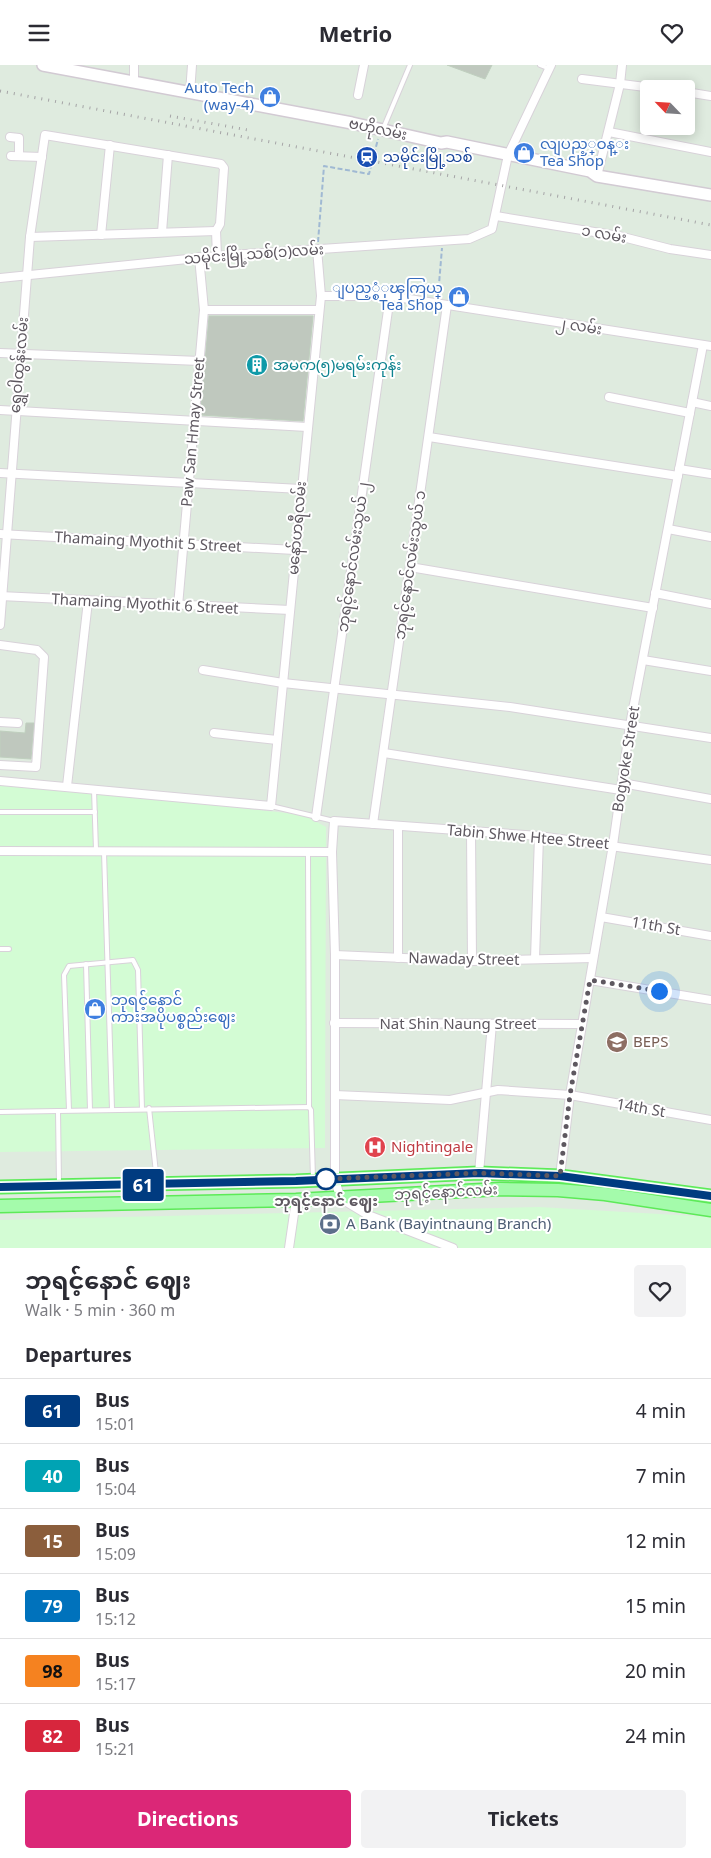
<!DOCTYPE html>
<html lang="en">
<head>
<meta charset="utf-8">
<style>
  :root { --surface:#fff; --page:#f2f2f3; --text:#2b2b33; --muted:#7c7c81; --line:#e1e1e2; --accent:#db2777 }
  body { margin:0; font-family:"Noto Sans","Noto Sans Myanmar",sans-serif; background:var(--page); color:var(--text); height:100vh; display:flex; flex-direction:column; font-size:19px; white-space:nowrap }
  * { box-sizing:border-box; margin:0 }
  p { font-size:16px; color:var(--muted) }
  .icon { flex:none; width:28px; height:28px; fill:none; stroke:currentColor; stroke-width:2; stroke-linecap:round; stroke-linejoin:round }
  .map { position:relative; height:1183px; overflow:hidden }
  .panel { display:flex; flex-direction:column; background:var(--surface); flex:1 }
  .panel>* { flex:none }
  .badge { padding:0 10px; border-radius:4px; font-size:18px; line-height:32px }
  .needle { width:32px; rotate:295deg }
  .fabs { position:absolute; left:640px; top:15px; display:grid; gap:10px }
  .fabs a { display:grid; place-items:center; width:55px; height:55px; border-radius:5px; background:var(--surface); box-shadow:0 2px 12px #0003; font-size:25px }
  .you { position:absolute; width:25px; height:25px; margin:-12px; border:4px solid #fff; border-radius:50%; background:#1a73e8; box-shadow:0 0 0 8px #1a73e833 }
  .map>.badge { position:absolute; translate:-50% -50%; box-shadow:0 0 0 2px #fff }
  h2 { padding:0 25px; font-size:19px; line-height:45px }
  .round { display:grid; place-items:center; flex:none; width:52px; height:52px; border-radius:5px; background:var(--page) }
  .summary { display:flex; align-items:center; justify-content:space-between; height:85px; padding:0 25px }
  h1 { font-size:24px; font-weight:700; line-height:38px }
  .button { display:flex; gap:10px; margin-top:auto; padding:10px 25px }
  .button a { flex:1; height:58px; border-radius:5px; background:var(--accent); color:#fff; font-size:20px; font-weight:700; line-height:58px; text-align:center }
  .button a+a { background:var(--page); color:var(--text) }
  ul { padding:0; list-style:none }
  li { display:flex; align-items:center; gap:15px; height:65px; padding:0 25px; border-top:1px solid var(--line) }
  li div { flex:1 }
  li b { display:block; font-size:19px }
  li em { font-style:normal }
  li .badge { min-width:55px; font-weight:700; text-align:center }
  header { display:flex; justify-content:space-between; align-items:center; height:65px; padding:0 25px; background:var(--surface); font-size:22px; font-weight:700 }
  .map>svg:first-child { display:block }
</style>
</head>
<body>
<header><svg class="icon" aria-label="menu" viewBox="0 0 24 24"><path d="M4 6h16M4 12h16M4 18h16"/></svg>Metrio<svg class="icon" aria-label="heart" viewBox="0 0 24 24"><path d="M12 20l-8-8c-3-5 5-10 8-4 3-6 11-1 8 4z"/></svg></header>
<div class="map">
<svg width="711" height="1183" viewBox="0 0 711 1183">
  <rect width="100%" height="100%" fill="#dfebdf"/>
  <g fill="#d3fcd4">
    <polygon points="0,717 304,750 326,762 325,1083 0,1087"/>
    <polygon points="539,1142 711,1152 711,1183 0,1183 0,1155"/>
  </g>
  <g fill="#bfc8be" stroke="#bfcfbe">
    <polygon points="447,0 492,0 485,14"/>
    <polygon points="209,251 313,251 303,356 200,350"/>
    <polygon points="26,658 34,658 31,694 0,692 0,666 25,668"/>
  </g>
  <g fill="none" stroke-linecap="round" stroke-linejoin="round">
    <g stroke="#d8d2d9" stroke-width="6">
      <g id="service">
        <polyline points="540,0 550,4"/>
        <polyline points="383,64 410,0"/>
        <polyline points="94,725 96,785"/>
        <polyline points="271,741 334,756"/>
        <polyline points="0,747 95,747"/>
        <polyline points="104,787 112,1044"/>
        <polyline points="308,788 309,1042"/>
        <polyline points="0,884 9,884"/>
        <polyline points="86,899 90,1045"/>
        <polyline points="149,1043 157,1117"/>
        <polyline points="69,1045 64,910 69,901 133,895 138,905 142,1044"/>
        <polyline points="0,1047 58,1046"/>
        <polyline points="59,1119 58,1046 309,1042 311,1045 313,1114"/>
      </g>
    </g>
    <g stroke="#d8d2d9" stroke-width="10">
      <g id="minor">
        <polyline points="582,14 661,24"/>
        <polyline points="134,17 134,0"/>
        <polyline points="686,27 711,31"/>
        <polyline points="190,28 192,0"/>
        <polyline points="358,30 364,0"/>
        <polyline points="609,67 711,87"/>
        <polyline points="10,72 19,73 19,91"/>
        <polyline points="11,91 42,92"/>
        <polyline points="597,111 620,19 622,0"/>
        <polyline points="496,151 619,171 670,184 711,190"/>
        <polyline points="162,167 168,90"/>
        <polyline points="101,170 110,80"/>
        <polyline points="30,172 216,166"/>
        <polyline points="0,213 217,191 469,174 492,164 508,90 551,0"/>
        <polyline points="321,231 390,231 711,281"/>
        <polyline points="204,245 319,245"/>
        <polyline points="0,288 200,296"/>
        <polyline points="609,332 690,348"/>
        <polyline points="692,337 711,341"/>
        <polyline points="0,345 307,362"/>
        <polyline points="429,372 678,411"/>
        <polyline points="679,404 711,409"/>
        <polyline points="0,408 301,424"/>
        <polyline points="668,464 711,472"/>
        <polyline points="0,469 295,485"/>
        <polyline points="410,502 653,543"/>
        <polyline points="655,528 711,539"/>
        <polyline points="0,531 290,545"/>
        <polyline points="178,541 204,245 199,192"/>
        <polyline points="0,560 30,172 45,70 221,99 224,103 220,159 216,166 217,191"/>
        <polyline points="0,580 37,585 44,592 36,702 0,700"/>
        <polyline points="643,595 711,606"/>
        <polyline points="203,605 283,618 510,642 711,673"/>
        <polyline points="0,657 18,658"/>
        <polyline points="214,668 277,675"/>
        <polyline points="384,688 621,725"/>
        <polyline points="0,716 271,741 321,231 317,184"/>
        <polyline points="622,718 711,734"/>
        <polyline points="67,721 88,536"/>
        <polyline points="316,752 390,231"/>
        <polyline points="373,759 447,240"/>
        <polyline points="471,766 472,896"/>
        <polyline points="0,786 332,787"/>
        <polyline points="601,852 711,871"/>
        <polyline points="335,890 472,896 593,893"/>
        <polyline points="398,893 398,761"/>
        <polyline points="535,894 539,771"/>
        <polyline points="590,915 711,935"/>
        <polyline points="334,958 582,959"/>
        <polyline points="335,1030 450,1035 498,1025 570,1030 711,1055"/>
        <polyline points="479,1108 492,959"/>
        <polyline points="560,1111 570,1030 613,780 630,660 703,280"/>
        <polyline points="289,1183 296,1135"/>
        <polyline points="453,1183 368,1150 340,1133 335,1113 335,890 332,787 334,756 539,771 711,795"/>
      </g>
    </g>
    <g stroke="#d2cad3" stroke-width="14">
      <polyline id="secondary" points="43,0 352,58 441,78 447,77 590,106 597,111 711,130"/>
    </g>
    <g stroke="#5dea58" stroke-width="15">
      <g id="primary">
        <polyline points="0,1122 296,1116 479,1108 560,1111 711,1131"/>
        <polyline points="0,1141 296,1135 500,1124 558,1125 605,1129 711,1145"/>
      </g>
    </g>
    <g stroke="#a0b9d3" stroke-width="2" stroke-dasharray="5 2.5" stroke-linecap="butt">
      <polyline points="318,177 324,101 369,109 378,74"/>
      <polyline points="438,231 442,183"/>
    </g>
    <use href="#service" stroke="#fff" stroke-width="4"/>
    <use href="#minor" stroke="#fff" stroke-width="8"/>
    <use href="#secondary" stroke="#fff" stroke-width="11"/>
    <use href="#primary" stroke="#a4fbab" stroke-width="12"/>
    <g stroke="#a5a4a6" stroke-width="3" stroke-dasharray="1 6" stroke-linecap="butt">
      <polyline points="0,26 711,160"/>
      <polyline points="170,51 248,65"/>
    </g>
  </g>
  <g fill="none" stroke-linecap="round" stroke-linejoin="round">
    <g stroke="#fff" stroke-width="11">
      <polyline id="line" points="0,1122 296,1116 479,1108 560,1111 711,1131"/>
    </g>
    <use href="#line" stroke="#003b80" stroke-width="8"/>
    <polyline stroke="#5e5860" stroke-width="5" stroke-dasharray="0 9" points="326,1114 324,1114 479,1108 560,1111 570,1030 590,915 659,926"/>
  </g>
  <defs>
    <g id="shop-disc" transform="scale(1.125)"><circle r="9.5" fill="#3f7fe0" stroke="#fff"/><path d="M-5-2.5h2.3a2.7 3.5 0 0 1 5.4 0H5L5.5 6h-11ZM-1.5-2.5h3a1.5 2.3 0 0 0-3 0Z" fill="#fff"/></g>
    <g id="station-disc" transform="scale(1.125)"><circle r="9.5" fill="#1a4fb4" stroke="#fff"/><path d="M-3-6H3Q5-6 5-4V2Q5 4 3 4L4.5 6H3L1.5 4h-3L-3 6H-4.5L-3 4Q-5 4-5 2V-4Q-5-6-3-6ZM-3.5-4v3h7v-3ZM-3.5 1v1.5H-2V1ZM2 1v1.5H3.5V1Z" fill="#fff"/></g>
    <g id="building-disc" transform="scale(1.125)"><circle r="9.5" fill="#0f9aa8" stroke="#fff"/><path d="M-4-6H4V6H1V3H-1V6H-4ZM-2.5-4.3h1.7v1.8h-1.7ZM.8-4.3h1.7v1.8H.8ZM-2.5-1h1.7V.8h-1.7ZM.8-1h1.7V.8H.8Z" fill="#fff"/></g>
    <g id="school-disc" transform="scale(1.125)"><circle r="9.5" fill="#8d6e63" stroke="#fff"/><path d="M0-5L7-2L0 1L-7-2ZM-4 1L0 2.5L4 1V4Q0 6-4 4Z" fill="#fff"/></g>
    <g id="hospital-disc" transform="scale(1.125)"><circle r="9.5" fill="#e0444e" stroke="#fff"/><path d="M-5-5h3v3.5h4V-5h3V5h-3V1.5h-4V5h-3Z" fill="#fff"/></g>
    <g id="bank-disc" transform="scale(1.125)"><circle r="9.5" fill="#5c6f8a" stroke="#fff"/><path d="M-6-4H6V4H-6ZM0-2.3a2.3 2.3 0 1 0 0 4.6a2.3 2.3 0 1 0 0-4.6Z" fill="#fff"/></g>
  </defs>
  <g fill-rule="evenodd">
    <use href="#shop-disc" x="270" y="32"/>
    <use href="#shop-disc" x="524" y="88"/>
    <use href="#station-disc" x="367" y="92"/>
    <use href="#shop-disc" x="459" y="232"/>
    <use href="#building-disc" x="257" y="300"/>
    <use href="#shop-disc" x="95" y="944"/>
    <use href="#school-disc" x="617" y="977"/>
    <use href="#hospital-disc" x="375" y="1082"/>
    <use href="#bank-disc" x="330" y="1159"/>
  </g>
  <circle fill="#fff" stroke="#003b80" stroke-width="2.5" cx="326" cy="1114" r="10"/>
  <g text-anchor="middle" stroke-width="4" stroke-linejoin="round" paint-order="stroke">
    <g font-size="15" fill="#366cbe" stroke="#fff" text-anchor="end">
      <text x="254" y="28">Auto Tech<tspan x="254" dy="17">(way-4)</tspan></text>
      <text x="540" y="84" text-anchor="start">လျပည့္ဝန္း<tspan x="540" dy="17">Tea Shop</tspan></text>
      <text x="443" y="228">ျပည့္စံုၾကြယ္<tspan x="443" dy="17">Tea Shop</tspan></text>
      <text x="111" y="940" text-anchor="start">ဘုရင့်နောင်<tspan x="111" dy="17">ကားအပိုပစ္စည်းဈေး</tspan></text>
    </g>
    <g font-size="15" fill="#5e5860" stroke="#fff">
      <text transform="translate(378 64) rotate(12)" y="5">ဗဟိုလမ်း</text>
      <text transform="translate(604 169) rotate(10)" y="5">၁ လမ်း</text>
      <text transform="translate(254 189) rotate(-4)" y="5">သမိုင်းမြို့သစ်(၁)လမ်း</text>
      <text transform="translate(579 261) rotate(9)" y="5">၂ လမ်း</text>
      <text transform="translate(19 300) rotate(-85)" y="5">ရွှေဝါထွန်းလမ်း</text>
      <text transform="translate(193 367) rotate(-85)" y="5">Paw San Hmay Street</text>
      <text transform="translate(297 463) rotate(-85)" y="5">မနော်ဟရီလမ်း</text>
      <text transform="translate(148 477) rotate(3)" y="5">Thamaing Myothit 5 Street</text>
      <text transform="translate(353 492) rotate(-82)" y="5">ဘုရင့်နောင်လမ်းသွယ် ၂</text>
      <text transform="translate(410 500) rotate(-82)" y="5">ဘုရင့်နောင်လမ်းသွယ် ၁</text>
      <text transform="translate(145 539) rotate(3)" y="5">Thamaing Myothit 6 Street</text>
      <text transform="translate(626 694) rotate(-81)" y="5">Bogyoke Street</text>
      <text transform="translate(528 772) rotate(5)" y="5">Tabin Shwe Htee Street</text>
      <text transform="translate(656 861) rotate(10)" y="5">11th St</text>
      <text transform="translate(464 894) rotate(1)" y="5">Nawaday Street</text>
      <text x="458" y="964">Nat Shin Naung Street</text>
      <text transform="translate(641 1043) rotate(10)" y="5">14th St</text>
      <text transform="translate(446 1127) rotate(-3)" y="5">ဘုရင့်နောင်လမ်း</text>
    </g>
    <g font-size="15" fill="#164399" stroke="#fff" text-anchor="start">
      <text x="383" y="97">သမိုင်းမြို့သစ်</text>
    </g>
    <g font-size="15" fill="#0d838f" stroke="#fff" text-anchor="start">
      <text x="273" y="305">အမက(၅)မရမ်းကုန်း</text>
    </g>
    <g font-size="15" fill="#785e54" stroke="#fff" text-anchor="start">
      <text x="633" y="982">BEPS</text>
    </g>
    <g font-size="15" fill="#be3a42" stroke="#fff" text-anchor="start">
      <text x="391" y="1087">Nightingale</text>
    </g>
    <g font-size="15" font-weight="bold" fill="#5e5860" stroke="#fff">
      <text x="326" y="1141">ဘုရင့်နောင် ဈေး</text>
    </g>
    <g font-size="15" fill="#4e5e75" stroke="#fff" text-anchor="start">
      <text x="346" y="1164">A Bank (Bayintnaung Branch)</text>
    </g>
  </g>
</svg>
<div class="fabs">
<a><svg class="needle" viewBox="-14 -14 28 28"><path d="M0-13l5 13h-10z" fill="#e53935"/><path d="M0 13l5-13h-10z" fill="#7c7c81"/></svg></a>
</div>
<div class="you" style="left:659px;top:926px"></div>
<b class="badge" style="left:143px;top:1120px;background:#003b80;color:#fff">61</b>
</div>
<section class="panel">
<div class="summary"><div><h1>ဘုရင့်နောင် ဈေး</h1><p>Walk · 5 min · 360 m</p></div><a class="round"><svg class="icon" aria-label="heart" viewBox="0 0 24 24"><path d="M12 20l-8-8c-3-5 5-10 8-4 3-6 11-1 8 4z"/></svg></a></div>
<h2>Departures</h2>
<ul>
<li><span class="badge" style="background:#003b80;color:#fff">61</span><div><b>Bus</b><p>15:01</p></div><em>4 min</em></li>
<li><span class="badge" style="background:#00a3b4;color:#fff">40</span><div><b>Bus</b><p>15:04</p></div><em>7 min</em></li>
<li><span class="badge" style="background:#8b5e3c;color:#fff">15</span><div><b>Bus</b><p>15:09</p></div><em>12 min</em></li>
<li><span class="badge" style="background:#0072bc;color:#fff">79</span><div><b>Bus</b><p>15:12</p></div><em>15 min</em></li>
<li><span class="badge" style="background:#f58220;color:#111">98</span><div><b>Bus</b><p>15:17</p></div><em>20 min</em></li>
<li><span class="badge" style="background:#d7263d;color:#fff">82</span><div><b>Bus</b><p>15:21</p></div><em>24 min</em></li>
</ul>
<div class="button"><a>Directions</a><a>Tickets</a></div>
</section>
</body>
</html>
